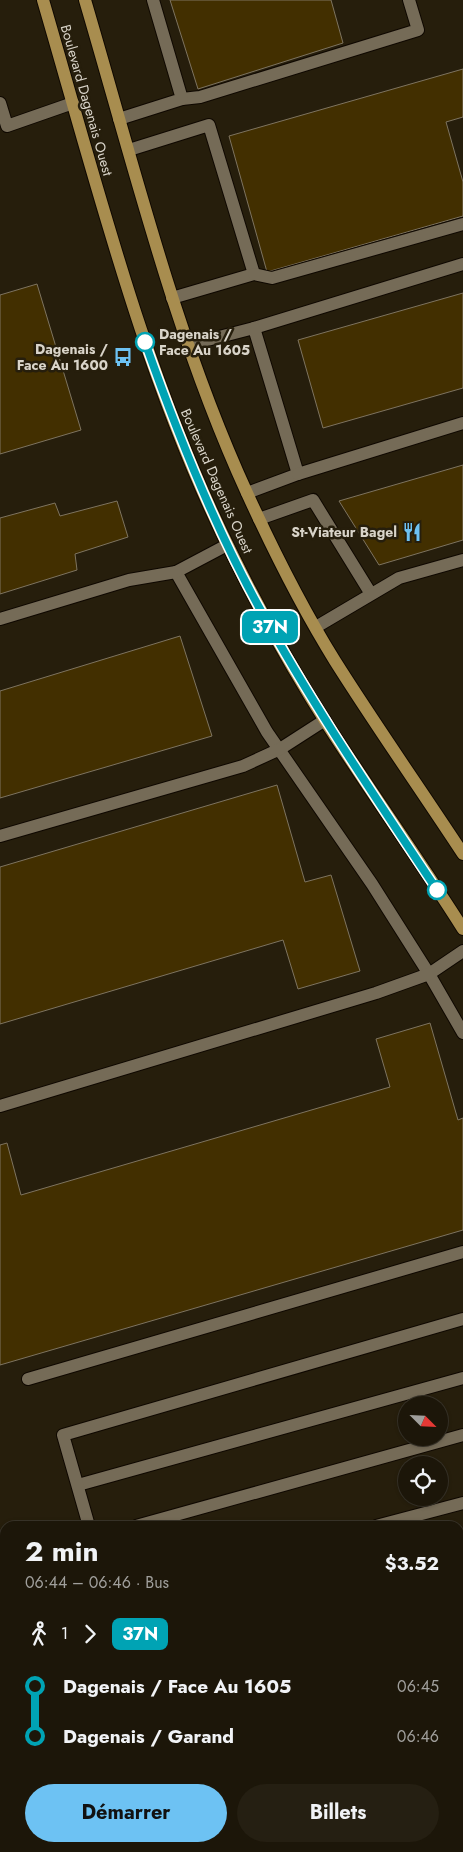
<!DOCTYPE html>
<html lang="fr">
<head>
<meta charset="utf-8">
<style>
  :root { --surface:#1c1609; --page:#251f12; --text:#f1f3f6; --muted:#a09f9c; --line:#3a352a; --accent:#6dc2f3 }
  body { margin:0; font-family:Jost,sans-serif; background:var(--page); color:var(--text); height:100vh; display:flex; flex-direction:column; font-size:19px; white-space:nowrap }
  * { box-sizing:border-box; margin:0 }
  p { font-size:16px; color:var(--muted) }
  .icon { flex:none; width:28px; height:28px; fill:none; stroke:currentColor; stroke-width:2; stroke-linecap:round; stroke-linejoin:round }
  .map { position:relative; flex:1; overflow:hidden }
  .panel { position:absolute; left:0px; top:1521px; width:464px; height:331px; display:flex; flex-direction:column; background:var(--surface); border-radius:15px 15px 0 0; box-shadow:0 1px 4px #0004,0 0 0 1px var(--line) }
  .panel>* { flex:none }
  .badge { padding:0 10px; border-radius:8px; font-size:18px; line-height:32px }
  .needle { width:32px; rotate:114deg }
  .tools { position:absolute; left:398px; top:1396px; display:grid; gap:10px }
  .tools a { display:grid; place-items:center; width:50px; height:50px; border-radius:50%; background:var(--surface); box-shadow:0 1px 4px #0004,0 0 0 1px var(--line); font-size:25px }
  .map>.badge { position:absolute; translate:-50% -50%; box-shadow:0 0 0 2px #fff }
  .legs { display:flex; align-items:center; gap:8px; height:55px; padding:0 25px; font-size:16px }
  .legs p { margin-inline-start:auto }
  .overview { display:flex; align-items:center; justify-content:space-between; height:85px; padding:0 25px }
  h1 { font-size:28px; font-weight:700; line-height:38px }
  .cta { display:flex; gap:10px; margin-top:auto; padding:10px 25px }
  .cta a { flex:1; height:58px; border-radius:30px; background:var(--accent); color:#111; font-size:20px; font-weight:700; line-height:58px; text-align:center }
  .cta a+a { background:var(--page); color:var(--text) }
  ul { padding:0 25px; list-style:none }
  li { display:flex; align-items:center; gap:18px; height:50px; font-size:19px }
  li i { display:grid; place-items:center; width:8px; height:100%; margin:0 6px; background:currentColor }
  li i::after { content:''; width:12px; height:12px; margin:-6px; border:4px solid; border-radius:50%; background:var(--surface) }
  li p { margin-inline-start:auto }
  li:first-child i { background:linear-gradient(#0000 50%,currentColor 0) }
  li:last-child i { background:linear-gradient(currentColor 50%,#0000 0) }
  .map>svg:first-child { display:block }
</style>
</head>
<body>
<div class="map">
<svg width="463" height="1852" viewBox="0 0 463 1852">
  <rect width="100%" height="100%" fill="#261e0c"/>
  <g fill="#422f00" stroke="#7e7460">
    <polygon points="170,0 331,0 343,43 198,89"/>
    <polygon points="463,69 463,117 446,122 463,182 463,216 267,272 229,136"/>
    <polygon points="37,284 81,430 0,454 0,295"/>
    <polygon points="463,293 463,388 323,428 298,340"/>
    <polygon points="463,465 463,540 379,565 339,501"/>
    <polygon points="117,501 128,537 75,554 77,570 0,594 0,518 55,503 60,516"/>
    <polygon points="180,636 212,736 0,798 0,691"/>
    <polygon points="277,785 305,882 331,875 360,971 298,989 283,940 0,1024 0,867"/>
    <polygon points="430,1023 458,1120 463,1118 463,1230 0,1365 0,1145 7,1143 21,1195 390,1087 376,1039"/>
    <polygon points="463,1581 463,1756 459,1757 459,1582"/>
  </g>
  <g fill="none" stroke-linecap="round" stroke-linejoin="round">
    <g stroke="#0f0800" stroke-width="14">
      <g id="minor">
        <polyline points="182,99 200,97 418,30 409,0"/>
        <polyline points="0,103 7,126 73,103"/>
        <polyline points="119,119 182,99 153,0"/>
        <polyline points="129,150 209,125 254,274 172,298"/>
        <polyline points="254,274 272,278 463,224"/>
        <polyline points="254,328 463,264"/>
        <polyline points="188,345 254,328 298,474 247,493"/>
        <polyline points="298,474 463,423"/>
        <polyline points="259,519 313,500 371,594"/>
        <polyline points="227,545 176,572 267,732 372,884 429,974 463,1033"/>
        <polyline points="0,619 129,580 176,572"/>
        <polyline points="316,627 399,578 463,560"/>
        <polyline points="0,836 243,766 280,749 325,720"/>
        <polyline points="0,1106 376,993 429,974 463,951"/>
        <polyline points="28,1379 463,1252"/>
        <polyline points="78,1485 463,1378"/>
        <polyline points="89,1526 63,1435 463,1319"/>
        <polyline points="136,1526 463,1435"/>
        <polyline points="376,1526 463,1503"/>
        <polyline points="0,1631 5,1630"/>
        <polyline points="262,1848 263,1852"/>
      </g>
    </g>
    <g stroke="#0f0800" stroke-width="14">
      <g id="major">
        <path d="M 43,0 C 98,188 145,380 233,556 C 262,615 294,672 329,727 C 373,795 420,861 463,929"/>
        <path d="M 85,0 C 134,166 175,336 247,493 C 273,550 302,608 335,661 C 376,726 421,790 463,854"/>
      </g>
    </g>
    <use href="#minor" stroke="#756b57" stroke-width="12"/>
    <use href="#major" stroke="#a88d4f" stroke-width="12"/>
  </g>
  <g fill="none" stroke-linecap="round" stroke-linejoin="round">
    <g stroke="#fff" stroke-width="11">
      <path id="line-1" d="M 145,342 C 177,433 213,524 260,609 C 313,706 376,798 437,890"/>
    </g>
    <use href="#line-1" stroke="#00a3b4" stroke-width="8"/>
  </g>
  <defs>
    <g id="bus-bare" transform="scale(1.5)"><path d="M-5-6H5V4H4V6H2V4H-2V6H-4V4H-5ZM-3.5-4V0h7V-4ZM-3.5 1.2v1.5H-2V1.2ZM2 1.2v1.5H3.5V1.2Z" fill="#6dc2f3" stroke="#261e0c" stroke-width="2.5" paint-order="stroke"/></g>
    <g id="restaurant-bare" transform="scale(1.5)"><path d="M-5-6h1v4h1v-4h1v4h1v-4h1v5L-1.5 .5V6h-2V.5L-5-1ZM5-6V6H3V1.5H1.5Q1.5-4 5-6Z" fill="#6dc2f3" stroke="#261e0c" stroke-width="2.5" paint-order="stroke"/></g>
  </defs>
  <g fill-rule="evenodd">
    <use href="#bus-bare" x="123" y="357"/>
    <use href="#restaurant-bare" x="412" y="532"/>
  </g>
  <g fill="#fff" stroke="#00a3b4" stroke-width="2.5">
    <circle cx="145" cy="342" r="9"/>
    <circle cx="437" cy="890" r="9"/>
  </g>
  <g text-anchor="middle" stroke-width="5" stroke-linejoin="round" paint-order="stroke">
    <g font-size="14" fill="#d9d4c9" stroke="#261e0c">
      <text transform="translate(87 100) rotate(74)" y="5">Boulevard Dagenais Ouest</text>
      <text transform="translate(217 481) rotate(66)" y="5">Boulevard Dagenais Ouest</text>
    </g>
    <g font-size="14" font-weight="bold" fill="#d9d4c9" stroke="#261e0c" text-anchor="start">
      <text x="159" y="339">Dagenais /<tspan x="159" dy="16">Face Au 1605</tspan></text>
    </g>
    <g font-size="14" font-weight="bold" fill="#d9d4c9" stroke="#261e0c" text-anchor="end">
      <text x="108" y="354">Dagenais /<tspan x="108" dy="16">Face Au 1600</tspan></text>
      <text x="397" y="537">St-Viateur Bagel</text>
    </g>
  </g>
</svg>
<div class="tools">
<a><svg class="needle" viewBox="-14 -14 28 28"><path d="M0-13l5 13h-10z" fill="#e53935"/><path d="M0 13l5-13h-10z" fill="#a09f9c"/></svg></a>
<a><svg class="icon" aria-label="locate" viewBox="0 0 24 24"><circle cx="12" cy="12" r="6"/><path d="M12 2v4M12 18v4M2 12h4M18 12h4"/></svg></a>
</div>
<b class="badge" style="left:270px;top:627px;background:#00a3b4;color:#fff">37N</b>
<section class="panel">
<div class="overview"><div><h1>2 min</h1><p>06:44 – 06:46 · Bus</p></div><b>$3.52</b></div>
<div class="legs"><svg class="icon" aria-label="walk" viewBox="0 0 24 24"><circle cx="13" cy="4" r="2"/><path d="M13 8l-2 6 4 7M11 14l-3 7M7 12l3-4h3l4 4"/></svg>1<svg class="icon" aria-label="forward" viewBox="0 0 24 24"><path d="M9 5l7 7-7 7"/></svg><b class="badge" style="background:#00a3b4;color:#fff">37N</b></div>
<ul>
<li><i style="color:#00a3b4"></i><b>Dagenais / Face Au 1605</b><p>06:45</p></li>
<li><i style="color:#00a3b4"></i><b>Dagenais / Garand</b><p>06:46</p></li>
</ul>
<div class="cta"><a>Démarrer</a><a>Billets</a></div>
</section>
</div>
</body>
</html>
